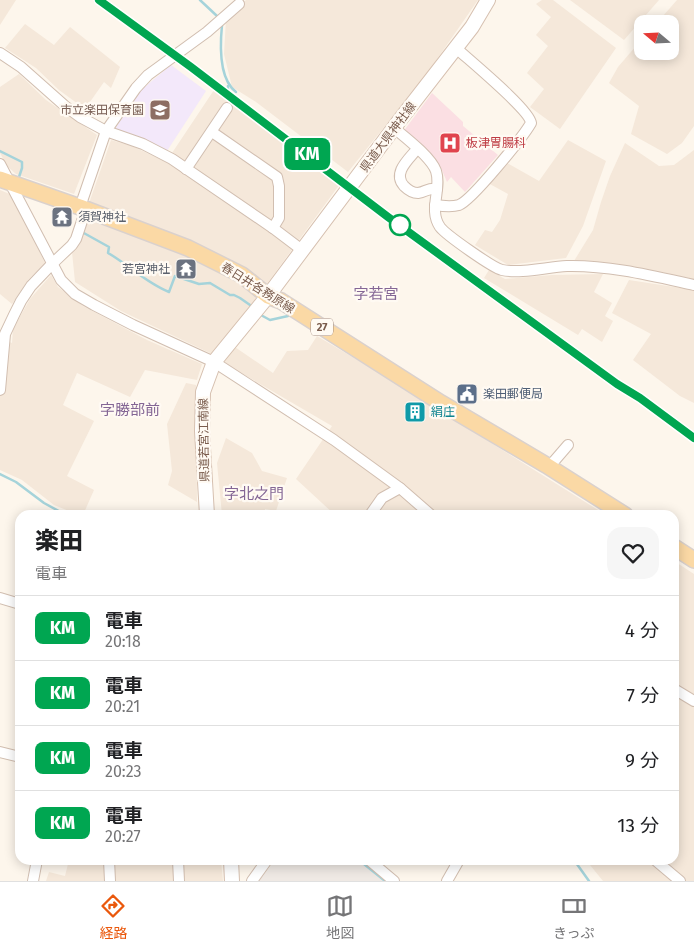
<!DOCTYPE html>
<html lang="ja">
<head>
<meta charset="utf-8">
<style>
  :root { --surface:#fff; --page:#f6f6f6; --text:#202124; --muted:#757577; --line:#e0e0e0; --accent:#ea580c }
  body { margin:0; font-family:"Fira Sans","Noto Sans JP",sans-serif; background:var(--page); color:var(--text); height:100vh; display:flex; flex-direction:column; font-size:19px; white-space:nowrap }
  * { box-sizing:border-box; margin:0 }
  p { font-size:16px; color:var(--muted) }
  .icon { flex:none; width:28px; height:28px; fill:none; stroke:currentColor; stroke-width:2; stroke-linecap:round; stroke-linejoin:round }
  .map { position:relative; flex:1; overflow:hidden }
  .drawer { position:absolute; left:15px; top:510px; width:664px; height:355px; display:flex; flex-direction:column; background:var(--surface); border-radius:15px; box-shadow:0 2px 12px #0003 }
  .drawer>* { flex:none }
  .badge { padding:0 10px; border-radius:8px; font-size:18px; line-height:32px }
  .needle { width:32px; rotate:289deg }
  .fabs { position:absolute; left:634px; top:15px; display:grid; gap:10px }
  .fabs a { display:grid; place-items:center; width:45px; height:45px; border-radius:10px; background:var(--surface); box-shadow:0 2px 12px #0003; font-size:25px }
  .map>.badge { position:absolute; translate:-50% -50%; box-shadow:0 0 0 2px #fff }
  .round { display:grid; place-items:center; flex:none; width:52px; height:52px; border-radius:15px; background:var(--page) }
  .headline { display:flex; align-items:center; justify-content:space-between; height:85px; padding:0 20px }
  h1 { font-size:24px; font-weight:800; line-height:38px }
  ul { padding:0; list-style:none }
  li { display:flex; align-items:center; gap:15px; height:65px; padding:0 20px; border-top:1px solid var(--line) }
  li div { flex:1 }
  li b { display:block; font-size:19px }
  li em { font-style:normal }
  li .badge { min-width:55px; font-weight:700; text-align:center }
  .tab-bar { display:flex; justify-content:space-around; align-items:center; height:70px; border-top:1px solid var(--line); background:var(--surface); font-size:14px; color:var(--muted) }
  .tab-bar a { display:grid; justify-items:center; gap:2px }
  .tab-bar .active { color:var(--accent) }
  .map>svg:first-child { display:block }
</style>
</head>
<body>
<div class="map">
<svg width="694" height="881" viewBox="0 0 694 881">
  <rect width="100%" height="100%" fill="#fdf6ec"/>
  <g fill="#f5e8da">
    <polygon points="0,0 16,0 0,25"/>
    <polygon points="246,0 478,0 426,75 348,172 256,102 232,87 224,54 226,19"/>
    <polygon points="542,0 553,0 616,48 560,129 530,107 544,89 527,73 548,46 536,35 551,17 536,4"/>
    <polygon points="570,0 659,0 624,40"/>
    <polygon points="677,0 694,0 694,126 682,143 667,154 631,134 639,106 609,83 618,67 642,39 642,51 670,51 670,24 656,24"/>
    <polygon points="25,24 54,45 70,27 120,67 111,88 104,82 85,109 59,90 36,68 5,48"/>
    <polygon points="19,74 46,100 97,135 74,194 16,174 7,166 0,153 0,87"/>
    <polygon points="214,90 340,184 261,292 212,354 121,311 75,282 72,252 111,140 132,146 166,162"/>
    <polygon points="568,140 606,161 583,226 566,258 508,265 475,245 485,230 492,232 500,220 508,194 488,183 507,163 539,181"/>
    <polygon points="625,143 659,166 674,165 694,150 694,279 631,266 574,261 593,230 601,202 610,176"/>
    <polygon points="0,190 12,195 45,263 28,280 12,304 0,294"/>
    <polygon points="489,270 505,279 552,275 603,274 594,292 612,303 605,316 613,321 602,342 582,329 578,335 484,278"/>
    <polygon points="51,275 58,287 83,306 147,340 202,364 197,380 145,370 130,397 77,373 63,405 94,421 67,476 94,490 83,515 79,515 54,505 22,480 0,470 0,338 12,343 13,329 30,299"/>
    <polygon points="629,280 694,290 694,403 680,396 633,360 651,334 612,313"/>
    <polygon points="317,336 391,380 606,515 335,515 296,479 332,426 219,360 229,343 273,373 287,351 308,350"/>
    <polygon points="186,383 196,385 197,502 168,485 172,471 167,424"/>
    <polygon points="226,438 252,453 262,471 287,478 276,511 265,509 265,515 222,515 217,463"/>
    <polygon points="674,561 694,574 694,881 603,881 586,860 674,860"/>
    <polygon points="69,860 221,860 223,881 46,881 49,872 65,876"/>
  </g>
  <polygon fill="#efe9e4" points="275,860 359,860 378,872 387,881 259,881"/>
  <polygon fill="#f3e8fa" points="171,65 206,91 167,151 115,129 140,91"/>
  <polygon fill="#fbdfe3" points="432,93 463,122 463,126 498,155 465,192 451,177 447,182 441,168 431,156 403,132"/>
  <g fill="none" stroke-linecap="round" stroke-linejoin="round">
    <g stroke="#a5d3da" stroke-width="2.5">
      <polyline points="200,0 217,16"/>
      <path d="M 222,25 C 220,45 219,79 236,92"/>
      <polyline points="228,92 228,86"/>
      <polyline points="0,151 22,162 22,168 19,177"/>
      <path d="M 82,232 L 109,247 L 108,253 C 129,265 146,283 169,292 L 175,276 L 199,284 L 210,283 L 230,295 L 234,295 L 240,298 L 250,305"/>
      <polyline points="259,314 270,320 288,316"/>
      <polyline points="0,474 16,482 44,503 66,515"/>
      <polyline points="359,860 385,881"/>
      <polyline points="574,860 589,881"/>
    </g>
    <g stroke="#d1beb0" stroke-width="12">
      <g id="street">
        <polyline points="0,53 21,67 65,106 80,117 106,131 143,144 172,159 273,228 302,250"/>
        <path d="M 394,128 C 406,138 431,157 436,171 C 442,189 428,210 440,227 C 446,235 493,268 502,270 C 521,274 547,267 567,266 C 609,265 653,276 694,285"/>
        <polyline points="212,132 277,177 279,186 279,218 273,228"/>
        <path d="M 417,149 C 409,159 392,173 404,186 C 408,190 413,193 418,193 C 426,192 429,187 437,189"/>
        <polyline points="0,164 61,280 75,294 94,305 133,325 214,362 334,440 400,488 431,515"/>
        <polyline points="186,169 227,108"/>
        <path d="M 435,205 C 442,206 452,207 459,205 C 472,200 523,137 531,123 C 530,110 469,60 456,48"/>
        <polyline points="80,207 106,131 136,88 148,75 207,32 239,4"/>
        <polyline points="0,390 5,334 14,315 21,301 31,286 52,264 72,245 76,239 86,209"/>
        <polyline points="549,467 568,445"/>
        <polyline points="370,515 382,498 400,488"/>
        <polyline points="0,598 20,604"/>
        <polyline points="674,689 694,701"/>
        <polyline points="0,752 20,757"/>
        <polyline points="109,860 110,881"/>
        <polyline points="178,860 179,881"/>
        <polyline points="369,860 394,881"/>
        <polyline points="655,860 680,881"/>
        <polyline points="33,881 37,860"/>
        <polyline points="252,881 267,860"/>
        <polyline points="447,881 459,860"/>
      </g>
    </g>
    <g stroke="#d6c0b0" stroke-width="16">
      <g id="secondary">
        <polyline points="207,515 202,431 203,392 214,362 268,296 399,121 472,27 488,0"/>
        <polyline points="231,860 232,881"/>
      </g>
    </g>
    <g stroke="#dad1cd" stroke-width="18">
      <g id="primary">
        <polyline points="0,179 80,207 188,248 242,275 268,296 281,301 441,403 546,465 625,515"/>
        <polyline points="674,547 694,560"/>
      </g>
    </g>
    <use href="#street" stroke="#fff" stroke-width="10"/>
    <use href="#secondary" stroke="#fff" stroke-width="14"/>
    <use href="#primary" stroke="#fbd9a5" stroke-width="15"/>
    <g stroke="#b9a8c9" stroke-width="4.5">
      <polyline id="rail" points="99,0 175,55 389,217 617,384 640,398 694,438"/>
    </g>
    <use href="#rail" stroke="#fffaf3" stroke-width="2.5" stroke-dasharray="8" stroke-linecap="butt"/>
  </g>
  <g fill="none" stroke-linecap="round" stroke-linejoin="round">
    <g stroke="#fff" stroke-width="11">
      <polyline id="line" points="99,0 191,67 388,217 617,384 640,398 694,438"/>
    </g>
    <use href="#line" stroke="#00a651" stroke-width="8"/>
  </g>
  <defs>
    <g id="school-square" transform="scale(1.125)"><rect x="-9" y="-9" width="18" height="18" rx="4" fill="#8d6e63" stroke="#fffaf3"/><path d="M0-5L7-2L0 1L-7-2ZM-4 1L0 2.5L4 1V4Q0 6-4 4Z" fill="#fff"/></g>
    <g id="hospital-square" transform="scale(1.125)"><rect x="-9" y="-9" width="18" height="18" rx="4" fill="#e0444e" stroke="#fffaf3"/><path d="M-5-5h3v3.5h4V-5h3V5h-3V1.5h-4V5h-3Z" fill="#fff"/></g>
    <g id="temple-square" transform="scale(1.125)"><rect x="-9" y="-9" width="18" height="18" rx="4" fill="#6b7280" stroke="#fffaf3"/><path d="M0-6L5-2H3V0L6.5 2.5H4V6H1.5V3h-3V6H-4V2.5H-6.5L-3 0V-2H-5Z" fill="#fff"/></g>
    <g id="civic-square" transform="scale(1.125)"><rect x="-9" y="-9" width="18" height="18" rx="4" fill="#5c6f8a" stroke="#fffaf3"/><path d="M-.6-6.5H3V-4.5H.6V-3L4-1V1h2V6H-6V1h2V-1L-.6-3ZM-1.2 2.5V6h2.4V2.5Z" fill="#fff"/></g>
    <g id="building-square" transform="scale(1.125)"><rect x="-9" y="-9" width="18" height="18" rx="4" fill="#0f9aa8" stroke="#fffaf3"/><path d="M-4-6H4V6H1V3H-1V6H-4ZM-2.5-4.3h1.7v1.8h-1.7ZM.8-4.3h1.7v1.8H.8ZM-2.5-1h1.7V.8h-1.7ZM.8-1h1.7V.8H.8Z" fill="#fff"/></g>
  </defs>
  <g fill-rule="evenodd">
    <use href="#school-square" x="160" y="110"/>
    <use href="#hospital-square" x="450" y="143"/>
    <use href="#temple-square" x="62" y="217"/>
    <use href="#temple-square" x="186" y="269"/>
    <use href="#civic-square" x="467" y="394"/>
    <use href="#building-square" x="415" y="412"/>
  </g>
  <circle fill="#fff" stroke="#00a651" stroke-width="2.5" cx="400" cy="225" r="10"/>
  <g text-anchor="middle" stroke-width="4.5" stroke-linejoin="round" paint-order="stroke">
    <rect fill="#fffaf3" stroke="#a28b7f" stroke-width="1" x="311" y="318.5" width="22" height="17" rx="4"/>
    <g font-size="11" font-weight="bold" fill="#7a5c4d">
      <text x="322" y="331">27</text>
    </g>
    <g font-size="12" fill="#785e54" stroke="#fffaf3" text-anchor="end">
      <text x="144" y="114">市立楽田保育園</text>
    </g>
    <g font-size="12" fill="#7a5c4d" stroke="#fffaf3">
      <text transform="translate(388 137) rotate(-53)" y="4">県道大県神社線</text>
      <text transform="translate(258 288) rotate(32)" y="4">春日井各務原線</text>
      <text transform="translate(204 440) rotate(-91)" y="4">県道若宮江南線</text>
    </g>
    <g font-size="12" fill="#be3a42" stroke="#fffaf3" text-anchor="start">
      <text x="466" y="147">板津胃腸科</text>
    </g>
    <g font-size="12" fill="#5b616d" stroke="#fffaf3" text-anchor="start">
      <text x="78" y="221">須賀神社</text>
      <text x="170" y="273" text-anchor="end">若宮神社</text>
    </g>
    <g font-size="12" fill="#4e5e75" stroke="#fffaf3" text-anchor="start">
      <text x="483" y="398">楽田郵便局</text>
    </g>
    <g font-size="12" fill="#0d838f" stroke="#fffaf3" text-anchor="start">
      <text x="431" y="416">絹庄</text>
    </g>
    <g font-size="15" fill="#846695" stroke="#fffaf3">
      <text x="376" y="299">字若宮</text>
      <text x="130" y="415">字勝部前</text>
      <text x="254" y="499">字北之門</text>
    </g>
  </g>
</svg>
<div class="fabs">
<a><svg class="needle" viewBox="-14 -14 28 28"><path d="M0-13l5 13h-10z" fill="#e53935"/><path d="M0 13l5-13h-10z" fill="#757577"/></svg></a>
</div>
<b class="badge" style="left:307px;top:154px;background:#00a651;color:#fff">KM</b>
<section class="drawer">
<div class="headline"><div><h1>楽田</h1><p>電車</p></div><a class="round"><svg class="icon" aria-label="heart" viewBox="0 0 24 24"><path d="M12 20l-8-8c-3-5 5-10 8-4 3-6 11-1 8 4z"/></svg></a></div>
<ul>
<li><span class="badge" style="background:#00a651;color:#fff">KM</span><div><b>電車</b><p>20:18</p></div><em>4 分</em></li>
<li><span class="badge" style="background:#00a651;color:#fff">KM</span><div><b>電車</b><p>20:21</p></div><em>7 分</em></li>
<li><span class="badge" style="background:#00a651;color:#fff">KM</span><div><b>電車</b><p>20:23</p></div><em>9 分</em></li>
<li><span class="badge" style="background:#00a651;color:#fff">KM</span><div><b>電車</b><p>20:27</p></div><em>13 分</em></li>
</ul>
</section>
</div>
<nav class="tab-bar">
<a class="active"><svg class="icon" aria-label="directions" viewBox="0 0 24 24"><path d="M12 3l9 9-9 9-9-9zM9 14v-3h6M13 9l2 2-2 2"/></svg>経路</a>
<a><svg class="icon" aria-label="map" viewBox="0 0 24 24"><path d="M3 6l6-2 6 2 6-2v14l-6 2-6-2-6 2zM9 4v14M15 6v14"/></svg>地図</a>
<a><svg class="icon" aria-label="tickets" viewBox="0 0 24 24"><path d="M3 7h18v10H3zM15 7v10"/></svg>きっぷ</a>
</nav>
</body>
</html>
